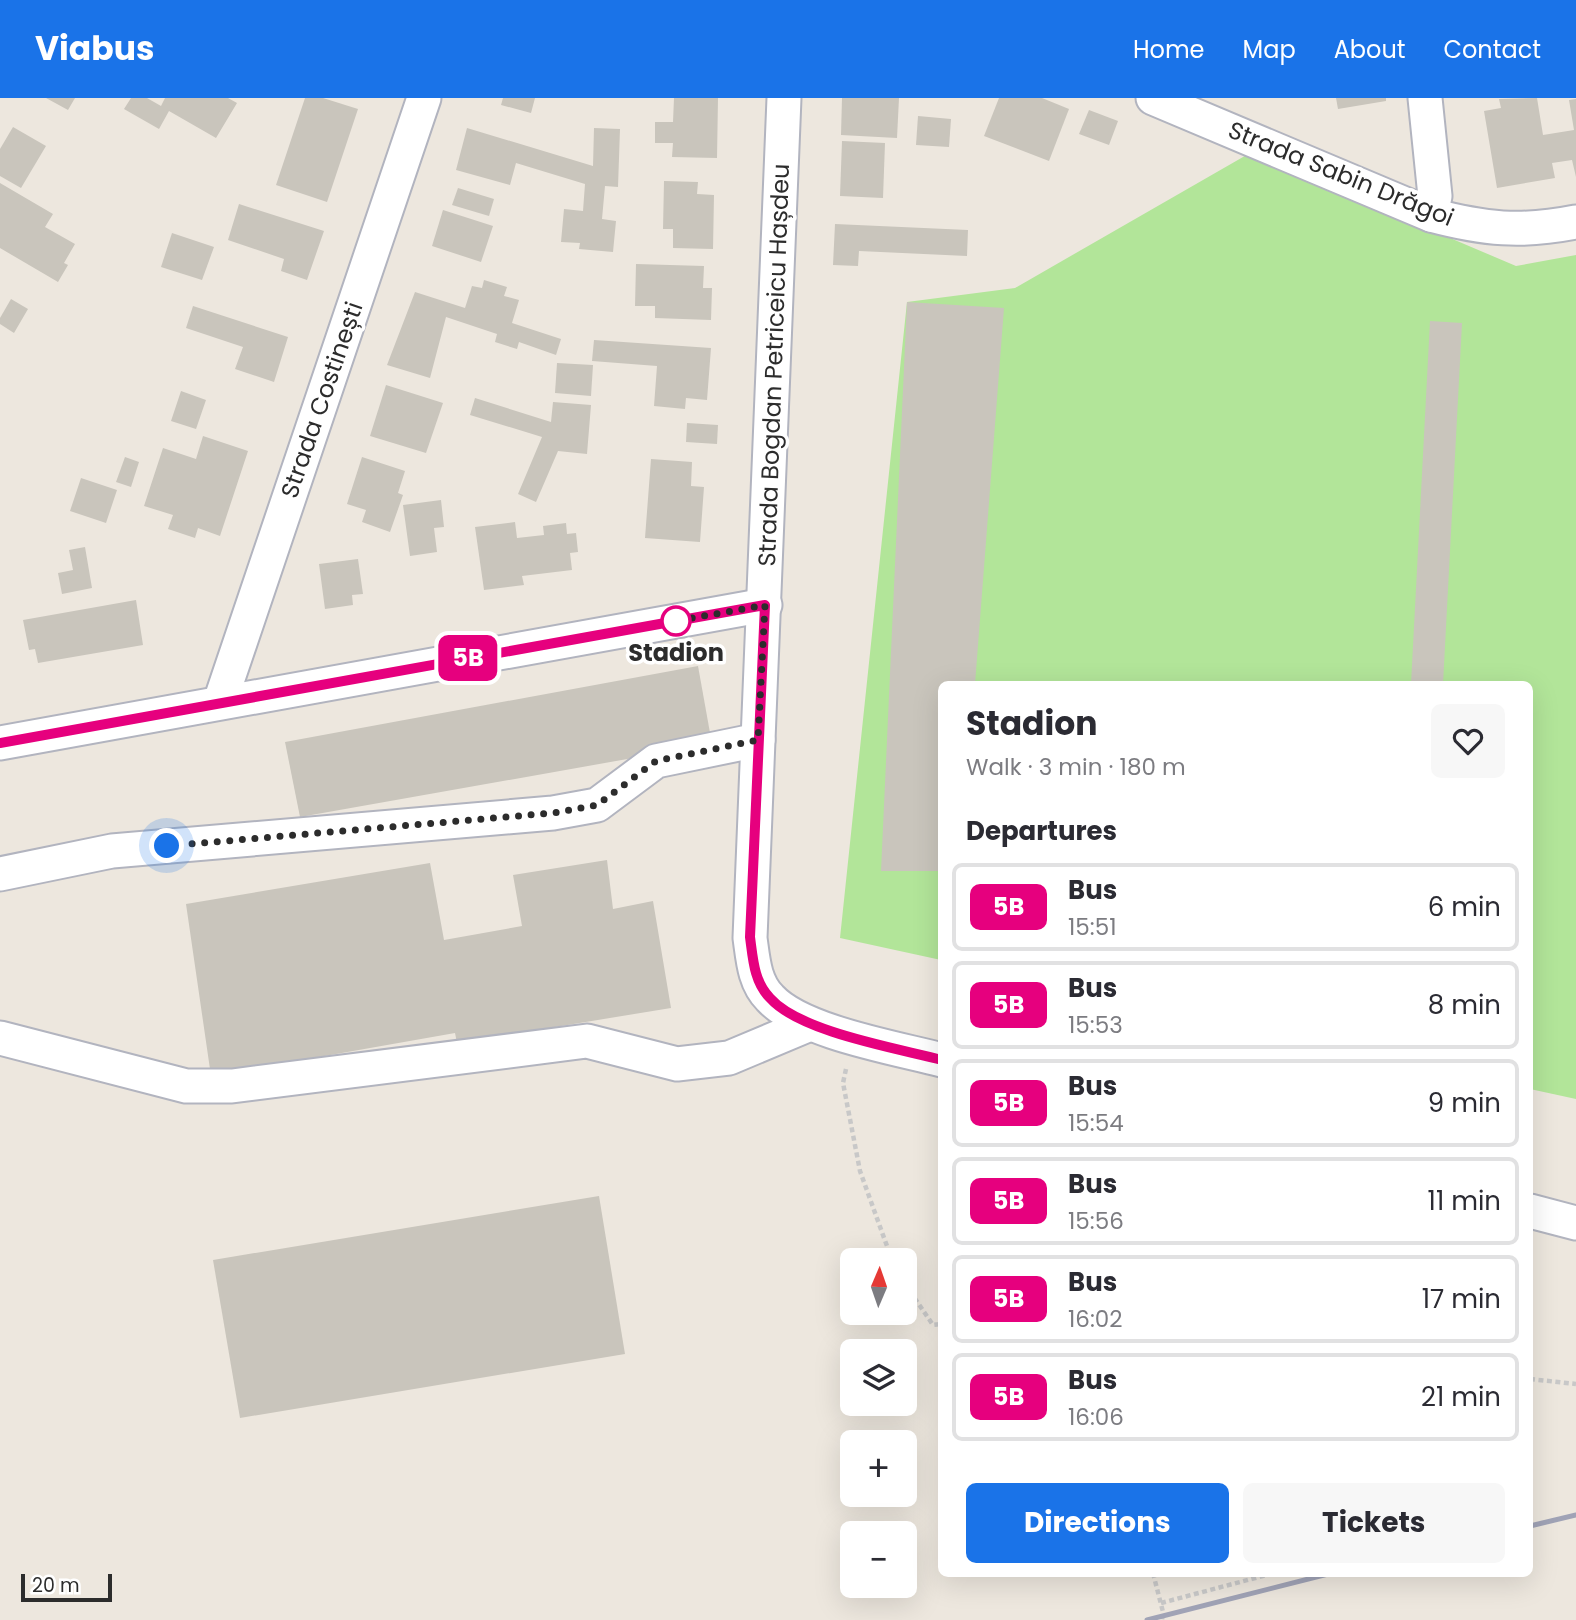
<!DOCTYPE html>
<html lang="en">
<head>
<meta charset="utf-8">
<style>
  :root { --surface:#fff; --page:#f7f7f7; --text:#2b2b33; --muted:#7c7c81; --line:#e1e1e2; --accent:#1a73e8 }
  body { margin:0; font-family:Poppins,sans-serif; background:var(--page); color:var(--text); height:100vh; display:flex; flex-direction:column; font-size:26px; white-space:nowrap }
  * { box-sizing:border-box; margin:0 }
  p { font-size:23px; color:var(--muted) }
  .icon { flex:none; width:38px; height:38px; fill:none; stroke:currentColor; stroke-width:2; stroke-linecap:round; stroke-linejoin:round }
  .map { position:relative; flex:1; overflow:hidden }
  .panel { position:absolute; left:938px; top:583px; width:595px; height:896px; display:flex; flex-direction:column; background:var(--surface); border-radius:10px; box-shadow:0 7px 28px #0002 }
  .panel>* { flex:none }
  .badge { padding:0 14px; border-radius:10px; font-size:24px; line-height:46px }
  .needle { width:46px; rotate:2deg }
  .tools { position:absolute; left:840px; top:1150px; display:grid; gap:14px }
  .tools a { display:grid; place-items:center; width:77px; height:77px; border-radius:10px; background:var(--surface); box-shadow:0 7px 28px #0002; font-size:35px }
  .scale { position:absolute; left:21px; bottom:18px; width:91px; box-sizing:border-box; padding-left:7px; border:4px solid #2c2c2c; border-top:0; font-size:19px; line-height:24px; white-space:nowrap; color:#2c2c2c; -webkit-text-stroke:5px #fff; paint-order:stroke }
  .you { position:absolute; width:35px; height:35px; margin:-18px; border:5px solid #fff; border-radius:50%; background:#1a73e8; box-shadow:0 0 0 10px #1a73e833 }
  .map>.badge { position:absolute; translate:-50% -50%; box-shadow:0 0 0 4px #fff }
  h2 { padding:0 28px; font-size:26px; line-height:63px }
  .round { display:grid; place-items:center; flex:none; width:74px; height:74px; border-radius:10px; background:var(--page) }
  .summary { display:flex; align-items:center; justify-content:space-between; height:119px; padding:0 28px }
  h1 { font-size:33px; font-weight:700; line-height:52px }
  .button { display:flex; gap:14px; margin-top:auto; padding:14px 28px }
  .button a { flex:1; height:80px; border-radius:10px; background:var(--accent); color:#fff; font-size:28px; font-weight:700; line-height:80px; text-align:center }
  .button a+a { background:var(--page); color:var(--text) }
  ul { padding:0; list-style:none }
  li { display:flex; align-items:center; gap:21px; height:88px; margin:0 14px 10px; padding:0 14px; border:4px solid var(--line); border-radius:10px }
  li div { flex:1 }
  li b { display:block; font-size:26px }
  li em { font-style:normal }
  li .badge { min-width:77px; font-weight:700; text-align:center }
  header { display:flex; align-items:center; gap:42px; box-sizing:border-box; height:98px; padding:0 35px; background:var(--accent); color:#fff }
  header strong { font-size:33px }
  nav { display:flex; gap:38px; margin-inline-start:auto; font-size:24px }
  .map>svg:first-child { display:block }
</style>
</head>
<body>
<header>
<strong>Viabus</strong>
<nav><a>Home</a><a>Map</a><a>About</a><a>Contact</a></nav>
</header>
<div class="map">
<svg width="1576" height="1522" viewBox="0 0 1576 1522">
  <rect width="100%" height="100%" fill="#ede7de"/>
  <polygon fill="#b2e599" points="1250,55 1516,168 1576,157 1576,1001 1530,991 1530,586 942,586 941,862 840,840 907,204 1015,190"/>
  <g fill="#c9c5bc">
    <polygon points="46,0 75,0 68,12"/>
    <polygon points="131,0 147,0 161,8 165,0 228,0 237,5 216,40 169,13 159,31 124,11"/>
    <polygon points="305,0 323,0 358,11 327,104 276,87"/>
    <polygon points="503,0 535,0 531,15 501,7"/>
    <polygon points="674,0 718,0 717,60 672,59 673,45 655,45 655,24 673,24"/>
    <polygon points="842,0 899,0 897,40 841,37"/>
    <polygon points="999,0 1042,0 1069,11 1049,63 984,38"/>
    <polygon points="1336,0 1386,0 1386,3 1338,11"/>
    <polygon points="1537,0 1543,37 1574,32 1569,2 1576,1 1576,79 1572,62 1552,65 1555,80 1497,90 1484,13 1501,10 1499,1"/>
    <polygon points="1089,12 1118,23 1109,47 1079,36"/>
    <polygon points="918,18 951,21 949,49 916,47"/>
    <polygon points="13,29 46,48 21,90 0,78 0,51"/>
    <polygon points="467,30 593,68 594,30 620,31 618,89 605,88 602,121 616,123 613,154 579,151 580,145 561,144 564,111 583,113 585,86 516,65 510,87 456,72"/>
    <polygon points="842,43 885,45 883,100 840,98"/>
    <polygon points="664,83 698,84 697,96 714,97 713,151 673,150 673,131 663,131"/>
    <polygon points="0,85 53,116 45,129 75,146 64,165 68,167 58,184 0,150"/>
    <polygon points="458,90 494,101 489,118 452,107"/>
    <polygon points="239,106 324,133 307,182 281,173 284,161 228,142"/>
    <polygon points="443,112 493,128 481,164 432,148"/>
    <polygon points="835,126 968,132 967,158 859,153 858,168 833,167"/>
    <polygon points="172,135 214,149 202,182 161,169"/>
    <polygon points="636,166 704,168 703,190 712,190 711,222 655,220 655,208 635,208"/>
    <polygon points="484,182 507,189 504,198 519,202 512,225 561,241 556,257 519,244 517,251 495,244 497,236 446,219 430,280 387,267 415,194 465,210 472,188 482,190"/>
    <polygon points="11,201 28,211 14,235 0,226 0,220"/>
    <polygon points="907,204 1004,210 975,586 942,586 942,773 881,773"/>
    <polygon points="193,208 288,239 274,284 235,271 243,249 186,230"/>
    <polygon points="1430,223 1462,225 1443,586 1411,586"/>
    <polygon points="594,242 711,250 707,302 686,300 685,311 654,308 657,268 592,263"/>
    <polygon points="557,265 593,267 591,298 555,295"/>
    <polygon points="386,287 443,305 426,355 370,338"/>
    <polygon points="181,293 206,302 196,331 171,323"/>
    <polygon points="475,300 551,324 553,304 591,307 587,356 558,353 536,404 518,396 542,339 470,317"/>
    <polygon points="687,325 718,327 717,346 686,344"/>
    <polygon points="203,338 248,353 220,438 198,430 195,440 168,431 173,417 144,408 163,350 196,361"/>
    <polygon points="125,359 139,364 131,389 116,384"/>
    <polygon points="362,359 405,373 398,395 403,397 390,434 362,424 366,412 347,406"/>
    <polygon points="651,361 692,364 691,388 704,389 700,444 645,440"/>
    <polygon points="81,380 117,392 106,425 70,413"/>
    <polygon points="441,402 444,429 434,430 437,454 410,458 403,407"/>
    <polygon points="515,424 517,440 544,437 543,428 566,425 567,436 576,435 578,454 570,455 572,472 522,478 524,487 484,492 475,429"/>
    <polygon points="85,449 92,490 62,496 58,475 73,472 69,452"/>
    <polygon points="358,461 363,496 352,497 353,507 325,511 319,466"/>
    <polygon points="136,502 143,547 38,565 35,551 29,552 23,522"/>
    <polygon points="698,568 712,646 300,719 285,644"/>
    <polygon points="607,762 613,811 653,803 671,910 457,945 455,935 211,978 186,806 430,765 444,842 522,828 513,777"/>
    <polygon points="599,1098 625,1256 240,1320 213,1162"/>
  </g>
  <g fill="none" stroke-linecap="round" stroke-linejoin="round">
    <g stroke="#b2b4bf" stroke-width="37">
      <g id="minor">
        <path d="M 784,0 L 750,840 C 753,861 754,884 770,900 C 801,934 896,950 942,962"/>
        <path d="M 1153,0 L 1431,117 C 1484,131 1521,135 1576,124"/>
        <polyline points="1425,0 1435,98 1431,117"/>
        <polyline points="220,604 424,0"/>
        <polyline points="0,645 765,507"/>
        <polyline points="0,776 112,753 553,715 597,707 656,663 758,642"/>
        <polyline points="0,940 186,988 232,988 587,943 677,966 729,960 810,926"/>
        <polyline points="1530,1113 1576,1125"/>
      </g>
    </g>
    <g stroke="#c8c8c8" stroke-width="4.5" stroke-dasharray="5 3.5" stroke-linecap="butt">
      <polyline points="846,971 843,985 860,1073 892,1162"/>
      <polyline points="905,1186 933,1227 942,1226"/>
      <polyline points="1530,1281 1576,1286"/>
      <polyline points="1153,1475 1163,1514 1162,1522"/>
      <polyline points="1161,1505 1274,1475"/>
    </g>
    <use href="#minor" stroke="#fff" stroke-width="33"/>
    <g stroke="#a0a3b6" stroke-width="5">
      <polyline points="1530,1428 1576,1417"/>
      <polyline points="1147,1522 1332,1475"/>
    </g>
  </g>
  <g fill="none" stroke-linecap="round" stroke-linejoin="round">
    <g stroke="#fff" stroke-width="16">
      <path id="line" d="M 0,645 L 765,507 L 750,839 C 753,861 754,884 770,900 C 800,934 896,950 942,962"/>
    </g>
    <use href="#line" stroke="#e6007e" stroke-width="10"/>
    <polyline stroke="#2c2c2c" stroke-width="7" stroke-dasharray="0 12.6" points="167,748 553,715 597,707 656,663 758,642 765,507 676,523"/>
  </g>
  <circle fill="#fff" stroke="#e6007e" stroke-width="3.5" cx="676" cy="523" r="14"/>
  <g text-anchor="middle" stroke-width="7" stroke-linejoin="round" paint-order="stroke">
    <g font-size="24" fill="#2c2c2c" stroke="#fff">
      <text transform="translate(1341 76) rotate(22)" y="8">Strada Sabin Drăgoi</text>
      <text transform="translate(774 267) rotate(-88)" y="8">Strada Bogdan Petriceicu Hașdeu</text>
      <text transform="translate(322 302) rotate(-71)" y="8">Strada Costinești</text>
    </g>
    <g font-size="24" font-weight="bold" fill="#2c2c2c" stroke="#fff">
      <text x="676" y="563">Stadion</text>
    </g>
  </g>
</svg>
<div class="tools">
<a><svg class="needle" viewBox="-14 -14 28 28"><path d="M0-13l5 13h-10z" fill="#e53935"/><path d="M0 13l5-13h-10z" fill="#7c7c81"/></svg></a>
<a><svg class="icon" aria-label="layers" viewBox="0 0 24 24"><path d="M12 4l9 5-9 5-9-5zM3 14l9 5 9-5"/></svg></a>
<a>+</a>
<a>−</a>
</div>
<div class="scale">20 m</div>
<div class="you" style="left:167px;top:748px"></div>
<b class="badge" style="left:468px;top:560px;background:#e6007e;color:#fff">5B</b>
<section class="panel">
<div class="summary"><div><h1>Stadion</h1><p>Walk · 3 min · 180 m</p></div><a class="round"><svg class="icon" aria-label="heart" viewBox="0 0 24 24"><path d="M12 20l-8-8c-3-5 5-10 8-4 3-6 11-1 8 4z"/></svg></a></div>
<h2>Departures</h2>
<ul>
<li><span class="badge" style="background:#e6007e;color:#fff">5B</span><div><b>Bus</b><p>15:51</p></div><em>6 min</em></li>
<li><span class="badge" style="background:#e6007e;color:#fff">5B</span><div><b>Bus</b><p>15:53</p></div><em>8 min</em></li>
<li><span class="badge" style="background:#e6007e;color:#fff">5B</span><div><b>Bus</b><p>15:54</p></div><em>9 min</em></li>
<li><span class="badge" style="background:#e6007e;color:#fff">5B</span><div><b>Bus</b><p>15:56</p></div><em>11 min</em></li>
<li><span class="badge" style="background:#e6007e;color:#fff">5B</span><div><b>Bus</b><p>16:02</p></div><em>17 min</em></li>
<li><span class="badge" style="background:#e6007e;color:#fff">5B</span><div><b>Bus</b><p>16:06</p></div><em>21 min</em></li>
</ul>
<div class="button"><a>Directions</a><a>Tickets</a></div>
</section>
</div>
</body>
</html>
